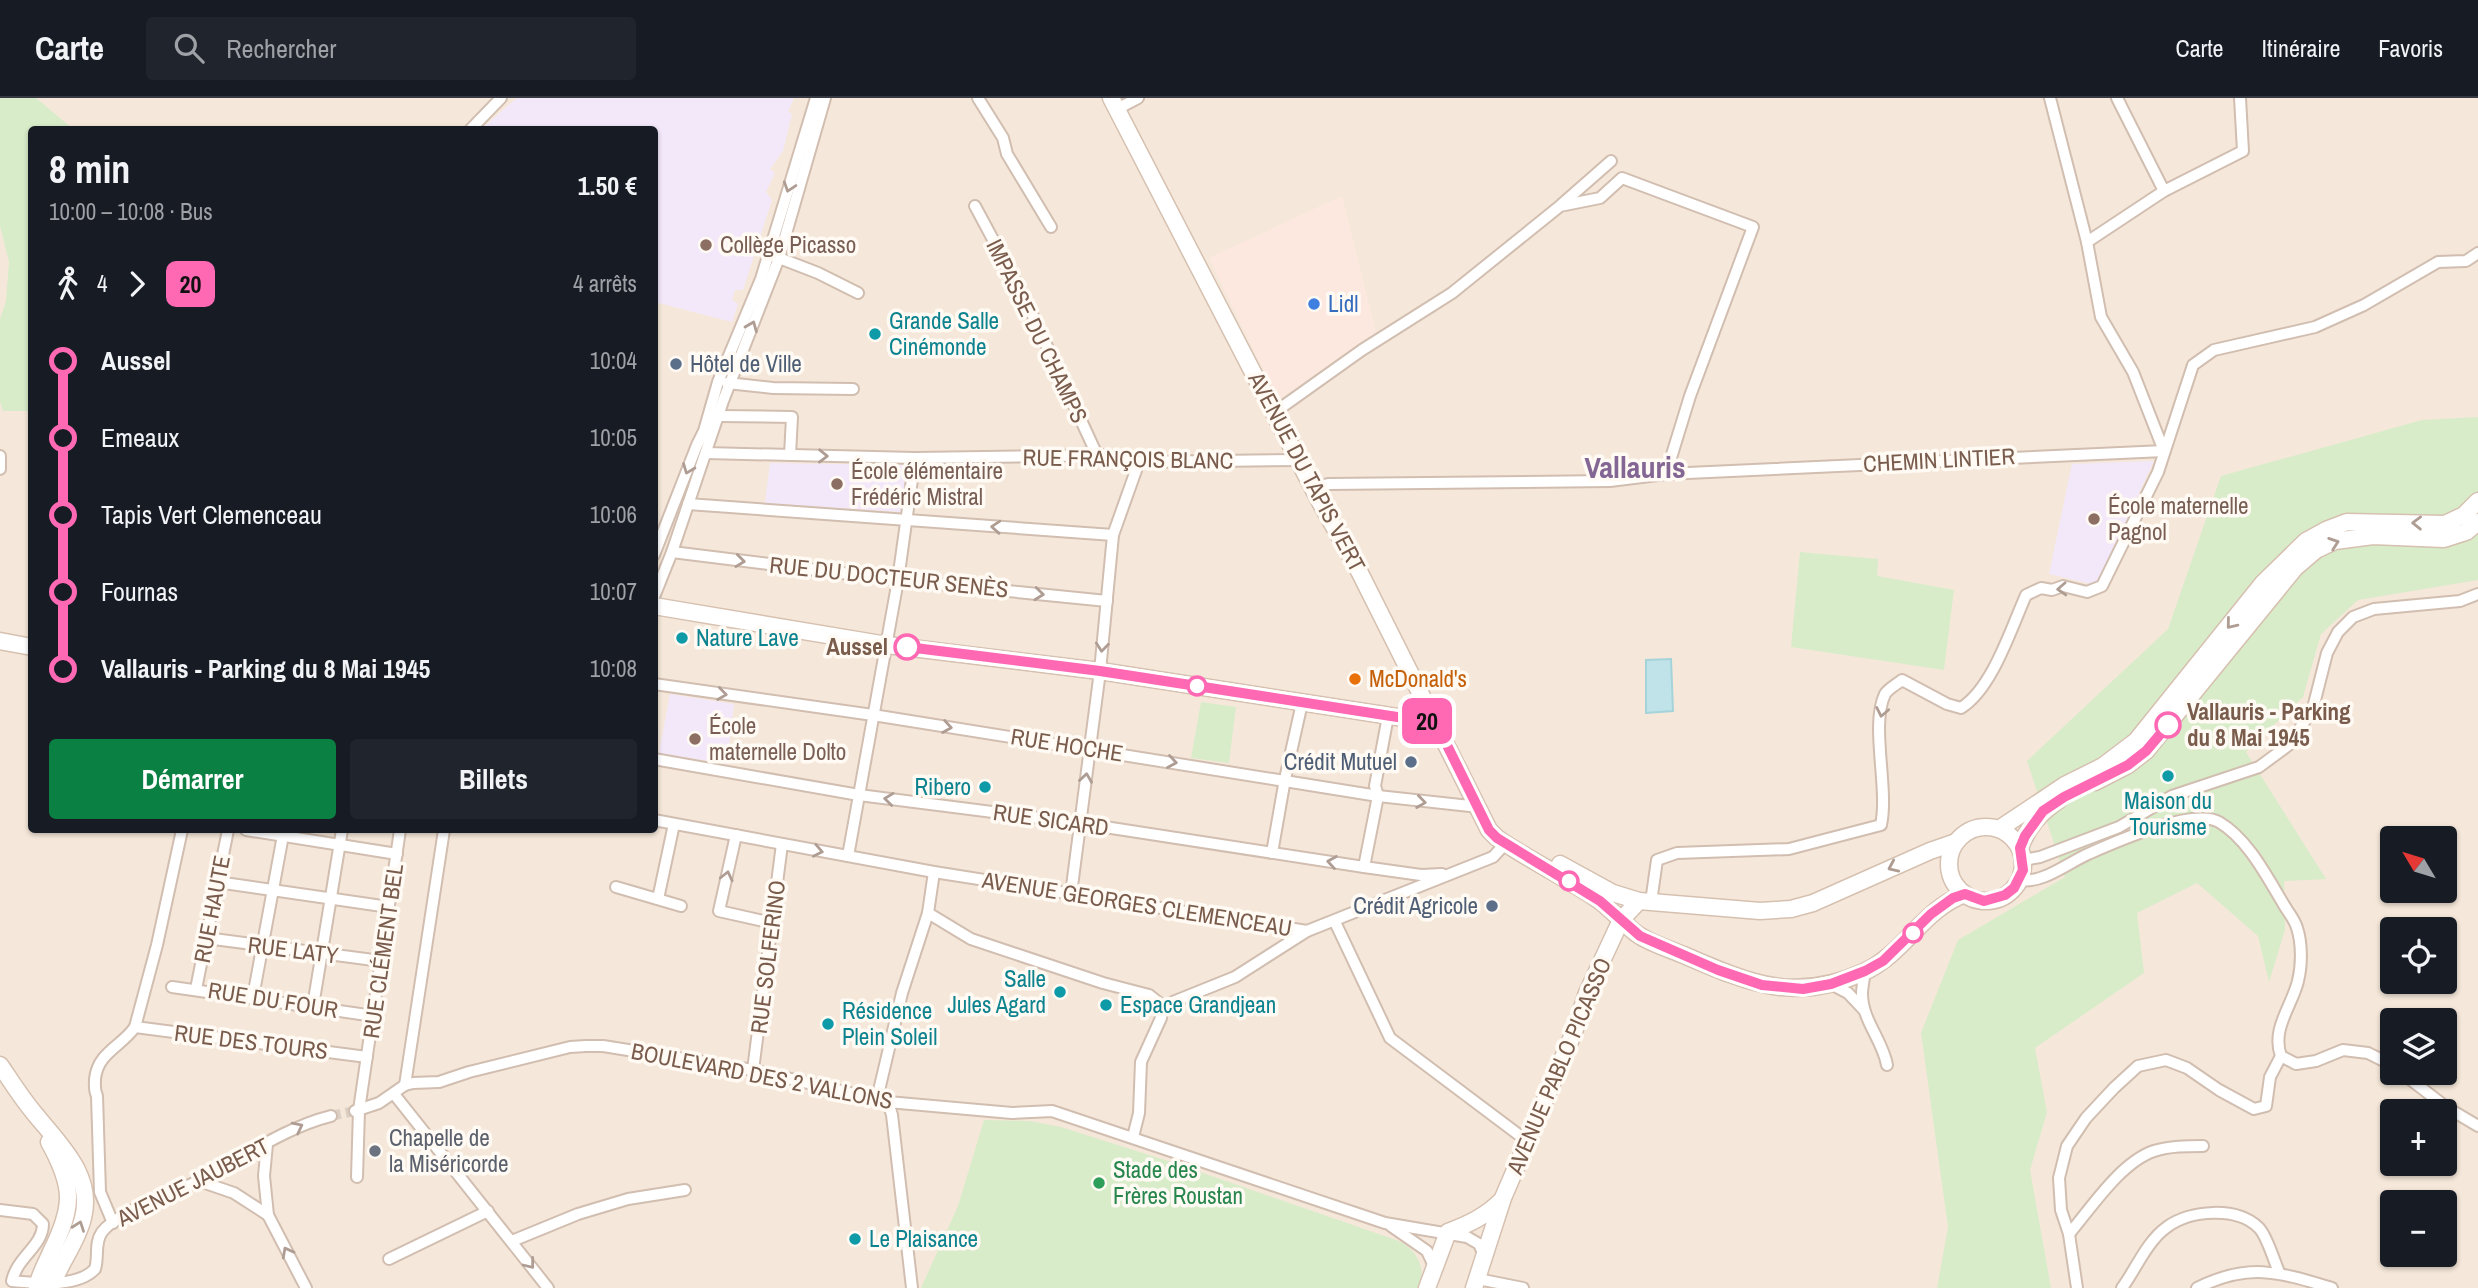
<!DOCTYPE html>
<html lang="fr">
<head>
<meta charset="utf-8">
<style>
  :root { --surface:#171b24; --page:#20242c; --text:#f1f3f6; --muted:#9ea1a6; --line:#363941; --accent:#0b8043 }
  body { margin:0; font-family:"Archivo Narrow",sans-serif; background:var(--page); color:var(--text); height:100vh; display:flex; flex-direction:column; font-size:26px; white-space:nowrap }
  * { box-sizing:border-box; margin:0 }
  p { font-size:23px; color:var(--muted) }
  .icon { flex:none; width:38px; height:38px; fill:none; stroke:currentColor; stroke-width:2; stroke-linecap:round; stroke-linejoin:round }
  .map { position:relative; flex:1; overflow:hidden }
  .panel { position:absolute; left:28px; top:28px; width:630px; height:707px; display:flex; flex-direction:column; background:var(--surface); border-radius:7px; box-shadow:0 2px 5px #0004 }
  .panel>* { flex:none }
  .badge { padding:0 14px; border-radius:10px; font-size:24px; line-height:46px }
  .needle { width:46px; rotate:308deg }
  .buttons { position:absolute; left:2380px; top:728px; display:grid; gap:14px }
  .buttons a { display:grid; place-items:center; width:77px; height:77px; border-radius:7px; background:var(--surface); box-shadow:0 2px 5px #0004; font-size:35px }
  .map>.badge { position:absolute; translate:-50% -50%; box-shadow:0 0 0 4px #fff }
  .legs { display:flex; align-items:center; gap:10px; height:77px; padding:0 21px; font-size:23px }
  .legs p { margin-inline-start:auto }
  .headline { display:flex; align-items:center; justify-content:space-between; height:119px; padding:0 21px }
  h1 { font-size:38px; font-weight:700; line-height:52px }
  .action { display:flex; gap:14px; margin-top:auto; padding:14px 21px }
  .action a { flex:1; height:80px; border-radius:7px; background:var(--accent); color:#fff; font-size:28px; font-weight:700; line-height:80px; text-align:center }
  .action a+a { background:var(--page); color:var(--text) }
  ul { padding:0 21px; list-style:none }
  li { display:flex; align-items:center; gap:24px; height:77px; font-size:26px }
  li i { display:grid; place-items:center; width:10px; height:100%; margin:0 9px; background:currentColor }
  li i::after { content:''; width:18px; height:18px; margin:-9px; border:5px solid; border-radius:50%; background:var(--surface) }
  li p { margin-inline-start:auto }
  li:first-child i { background:linear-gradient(#0000 50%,currentColor 0) }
  li:last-child i { background:linear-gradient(currentColor 50%,#0000 0) }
  header { display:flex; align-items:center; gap:42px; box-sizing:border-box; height:98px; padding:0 35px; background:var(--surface); border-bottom:2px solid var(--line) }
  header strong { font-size:33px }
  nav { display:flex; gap:38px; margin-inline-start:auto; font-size:24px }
  .search { width:490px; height:63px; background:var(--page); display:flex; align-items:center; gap:18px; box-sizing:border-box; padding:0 24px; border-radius:7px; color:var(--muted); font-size:26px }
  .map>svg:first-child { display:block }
</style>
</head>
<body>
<header>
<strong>Carte</strong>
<div class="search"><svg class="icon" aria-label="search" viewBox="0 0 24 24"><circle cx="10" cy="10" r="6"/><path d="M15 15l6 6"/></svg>Rechercher</div>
<nav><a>Carte</a><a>Itinéraire</a><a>Favoris</a></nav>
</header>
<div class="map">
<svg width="2478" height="1190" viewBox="0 0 2478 1190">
  <rect width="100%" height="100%" fill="#fdf6ec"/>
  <path fill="#f5e8da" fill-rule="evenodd" d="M 0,0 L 2478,0 L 2478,1190 L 0,1190 ZM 32,32 L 654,32 L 654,732 L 32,732 ZM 2392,740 L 2445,740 L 2445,793 L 2392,793 ZM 2392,831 L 2445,831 L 2445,884 L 2392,884 ZM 2392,922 L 2445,922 L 2445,975 L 2392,975 ZM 2392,1013 L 2445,1013 L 2445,1066 L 2392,1066 ZM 2392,1104 L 2445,1104 L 2445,1157 L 2392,1157 Z"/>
  <polygon fill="#fde8e0" points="1342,98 1376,234 1278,302 1209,160"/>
  <g fill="#f3e8fa">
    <polygon points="517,0 794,0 788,14 792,16 783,53 770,71 775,75 766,94 772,102 743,192 735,192 732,202 738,206 732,224 655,204 654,32 481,31"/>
    <polygon points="2154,363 2096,487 2049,476 2072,366"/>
    <polygon points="770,365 909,367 901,414 765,405"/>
    <polygon points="670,596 734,606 727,666 659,655"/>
  </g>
  <g fill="#d8ecc9">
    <polygon points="0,0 36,0 73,31 32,32 31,313 3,313 0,304 0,221 6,203 9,164 0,128"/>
    <polygon points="2478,319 2478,482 2358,502 2321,536 2303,599 2246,654 2326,781 2284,783 2285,832 2269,884 2258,838 2197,785 2137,815 2144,875 2035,950 2047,1014 2030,1072 2051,1190 1937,1190 1948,1129 1921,935 1958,842 2065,779 2027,663 2168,531 2221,378 2422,322"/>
    <polygon points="1800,454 1878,461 1877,478 1954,492 1944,572 1791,549"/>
    <polygon points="1201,604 1236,609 1229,665 1191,660"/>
    <path d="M 984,1022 L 1030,1023 L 1061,1029 L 1168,1063 L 1396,1142 C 1416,1150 1427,1169 1419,1190 L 921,1190 L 958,1108 Z"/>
  </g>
  <polygon fill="#bfe3e8" stroke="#a5d3da" stroke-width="2" points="1671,561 1673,613 1646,615 1646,562"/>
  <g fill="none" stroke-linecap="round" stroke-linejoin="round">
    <polyline stroke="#dcd0c4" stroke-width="10" stroke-dasharray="10 5" stroke-linecap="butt" points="331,1018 355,1013"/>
    <g stroke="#d1beb0" stroke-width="14">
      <g id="street">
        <polyline points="978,0 1003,40 1007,56 1051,129"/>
        <polyline points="2050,0 2087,144 2101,219 2133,274 2164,353"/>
        <polyline points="2117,0 2164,93"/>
        <polyline points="1117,11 1138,0"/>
        <polyline points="470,32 501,0"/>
        <polyline points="1562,106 1611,63"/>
        <polyline points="975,108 1027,205 1097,357"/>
        <polyline points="2087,144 2164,93 2243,53 2240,0"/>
        <polyline points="774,158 818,175 858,195"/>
        <polyline points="727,285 773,290 853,291"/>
        <polyline points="1275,314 1362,252 1452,195 1560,108 1600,100 1622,80 1753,129 1690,298 1666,376"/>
        <polyline points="718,318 792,319 790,357"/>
        <polyline points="706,355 915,360 1107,357 1139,364 1299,362"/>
        <polyline points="0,358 0,371"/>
        <polyline points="1313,390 1328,386 1610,383 1666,376 2164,353"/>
        <polyline points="688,406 1113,437"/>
        <polyline points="672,454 898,482 1107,503"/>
        <polyline points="654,457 697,347 704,333 718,284 761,181 816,0"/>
        <polyline points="654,499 672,454 723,303 779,160 825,0"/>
        <polyline points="654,586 873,617 1378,698 1479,709"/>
        <polyline points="654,661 859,697 1079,725 1364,769 1421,777 1442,776"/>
        <polyline points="654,722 934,774 1307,833 1493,759 1505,746"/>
        <polyline points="246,732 397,756"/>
        <polyline points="736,737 719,813 772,825"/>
        <polyline points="1272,755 1285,681 1302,605"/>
        <polyline points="848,758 898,482 915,360"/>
        <polyline points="2023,762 2040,759 2119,729 2172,698 2259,669 2290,646 2313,610 2327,555 2338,534 2353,519 2374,511 2460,503 2478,496"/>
        <polyline points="1364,769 1378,698 1375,688 1388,618"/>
        <path d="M 2020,782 C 2042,786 2068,765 2088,756 C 2115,744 2193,709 2219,724 C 2248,741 2267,779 2284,807 C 2288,814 2295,822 2297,830 C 2302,845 2302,867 2298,883 C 2292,908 2271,931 2281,958 L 2296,966 L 2316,963 L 2343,952 L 2368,955 L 2392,967"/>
        <polyline points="217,784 389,809"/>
        <polyline points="616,789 681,808"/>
        <polyline points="1071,796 1100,573 1113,437 1139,364"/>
        <polyline points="658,801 674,726"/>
        <path d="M 1651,804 L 1657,762 L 1677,755 L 1789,751 L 1881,727 C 1889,690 1870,627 1885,596 C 1888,591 1897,586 1902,582 L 1947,606 L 1961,610 C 1992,591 2011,531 2026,497 L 2041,490 L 2052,492 L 2063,488 L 2087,494 L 2102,488 L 2158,374 L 2193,267 L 2214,252 L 2315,229 L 2364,207 L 2438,164 L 2466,163 L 2478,155"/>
        <polyline points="928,815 971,841 1103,885 1149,897 1163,908"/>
        <polyline points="1335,824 1390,940 1527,1043"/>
        <polyline points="206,840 381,863"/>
        <path d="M 1865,873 C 1864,881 1862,889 1862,896 C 1862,922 1883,943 1887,967"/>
        <polyline points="1831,886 1848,895 1864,912"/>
        <polyline points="172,889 374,918"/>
        <polyline points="196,891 228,732"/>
        <polyline points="253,899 284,732"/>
        <polyline points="313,908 342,732"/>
        <polyline points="1163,908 1235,879 1307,833"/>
        <polyline points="135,929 367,959"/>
        <polyline points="753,972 782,746"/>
        <polyline points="2402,975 2446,1009 2478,1028"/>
        <polyline points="405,987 444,732"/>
        <polyline points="394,996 548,1190"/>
        <polyline points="877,1001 902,895 928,815 934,774"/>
        <polyline points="888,1004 892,1017 912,1190"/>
        <polyline points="355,1013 379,1005 405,987 413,985 439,984 469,974 570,949 586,948 603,948 753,972 888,1004 1012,1015 1052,1013 1385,1125 1467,1139 1479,1146 1484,1157"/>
        <polyline points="1133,1039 1139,1015 1141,964 1161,920 1163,908"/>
        <polyline points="267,1046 264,1078 268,1117 306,1190"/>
        <polyline points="357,1079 359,1012 400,732"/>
        <polyline points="199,1083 234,1095 268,1117"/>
        <path d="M 0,1112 L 33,1116 L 43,1126 C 43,1148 17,1159 12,1183 C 36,1185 77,1190 95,1171 C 99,1159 94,1145 102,1134 C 117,1114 172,1096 196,1084 C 240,1062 283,1030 331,1018"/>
        <path d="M 113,1125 L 100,1094 L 97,998 C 94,992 95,988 95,981 C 98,954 121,949 135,929 L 157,847 L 182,732"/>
        <polyline points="1391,1128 1427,1153 1435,1170"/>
        <path d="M 2069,1136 C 2091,1110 2121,1064 2154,1053 C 2170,1048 2187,1048 2203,1048"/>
        <polyline points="512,1143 578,1116 628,1101 685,1092"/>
        <polyline points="389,1161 488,1113"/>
        <polyline points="1478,1181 1523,1190"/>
        <polyline points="2077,1190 2069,1136 2061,1112 2059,1080 2067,1048 2086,1020 2114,990 2138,968 2166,962 2187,970 2219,992 2254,1011 2266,1008 2270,979 2281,958"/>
        <path d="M 2122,1190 C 2136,1171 2147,1143 2167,1129 C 2190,1112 2237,1108 2259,1130 C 2267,1138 2274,1163 2279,1174"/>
        <path d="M 2197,1190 C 2249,1164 2279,1174 2332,1190"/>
      </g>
    </g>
    <g stroke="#d6c0b0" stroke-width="19">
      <g id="secondary">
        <path d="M 1111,0 L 1320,404 L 1359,473 L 1489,732 L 1497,740 C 1529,762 1565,779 1597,801 C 1612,811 1623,826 1637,836 C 1651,846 1670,851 1686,858 C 1751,886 1796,905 1864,874 C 1904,856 1923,811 1965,796"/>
        <polyline points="654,508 887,547 1100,573 1436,625"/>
        <polyline points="0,543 32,549"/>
        <polyline points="2095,684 2128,667 2146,653 2295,470 2316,452 2335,443 2373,438 2444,441 2466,434 2478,424"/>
        <circle cx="1986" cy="766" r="37"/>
        <polyline points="1999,731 2065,687 2103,668 2136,643 2263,485 2306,443 2326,432 2347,424 2445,426 2464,417 2478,403"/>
        <path d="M 2020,750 C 2028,728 2040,715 2059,702"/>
        <polyline points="1560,766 1613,795 1639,803 1760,813 1791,811 1813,805 1930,753 1956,744"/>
        <path d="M 0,967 C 11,983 22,1001 35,1016 C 59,1046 94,1077 83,1120 C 77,1145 59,1166 51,1190"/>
        <path d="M 37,1190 C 39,1177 46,1166 51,1154 C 74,1108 74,1089 49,1044"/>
        <path d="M 1427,1190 L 1448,1134 C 1469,1126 1486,1118 1502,1102"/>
        <polyline points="1474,1190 1503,1100 1574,934 1587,895 1621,822 1639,803"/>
      </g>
    </g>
    <use href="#street" stroke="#fff" stroke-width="10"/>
    <use href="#secondary" stroke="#fff" stroke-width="16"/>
  </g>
  <defs><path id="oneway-chevron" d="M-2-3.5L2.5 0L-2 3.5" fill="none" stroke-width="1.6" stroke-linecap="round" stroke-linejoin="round" transform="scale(1.75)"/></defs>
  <g stroke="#af9d94">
    <use href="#oneway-chevron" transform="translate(789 89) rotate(108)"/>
    <use href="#oneway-chevron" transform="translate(752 228) rotate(-68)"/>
    <use href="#oneway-chevron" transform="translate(823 358) rotate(1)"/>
    <use href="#oneway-chevron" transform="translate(688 371) rotate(111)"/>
    <use href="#oneway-chevron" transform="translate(2417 425) rotate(-179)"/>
    <use href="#oneway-chevron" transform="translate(996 429) rotate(-176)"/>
    <use href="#oneway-chevron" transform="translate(2334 445) rotate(-19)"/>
    <use href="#oneway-chevron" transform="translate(740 463) rotate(7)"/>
    <use href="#oneway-chevron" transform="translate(2062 491) rotate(177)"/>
    <use href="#oneway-chevron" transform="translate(1039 496) rotate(6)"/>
    <use href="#oneway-chevron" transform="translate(2231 526) rotate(129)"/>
    <use href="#oneway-chevron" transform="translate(1102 549) rotate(96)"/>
    <use href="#oneway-chevron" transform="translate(722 596) rotate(8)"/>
    <use href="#oneway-chevron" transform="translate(1882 614) rotate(101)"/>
    <use href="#oneway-chevron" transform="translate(947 629) rotate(9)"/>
    <use href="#oneway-chevron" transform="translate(1172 664) rotate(9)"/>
    <use href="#oneway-chevron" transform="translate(1086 680) rotate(-82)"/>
    <use href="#oneway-chevron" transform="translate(889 701) rotate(-173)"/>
    <use href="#oneway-chevron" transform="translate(1421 704) rotate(8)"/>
    <use href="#oneway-chevron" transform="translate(818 753) rotate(11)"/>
    <use href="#oneway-chevron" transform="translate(1332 764) rotate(-171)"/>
    <use href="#oneway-chevron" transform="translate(1893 769) rotate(156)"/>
    <use href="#oneway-chevron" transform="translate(727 778) rotate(-77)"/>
    <use href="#oneway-chevron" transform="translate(298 1029) rotate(-27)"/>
    <use href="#oneway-chevron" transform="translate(79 1128) rotate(-70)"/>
    <use href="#oneway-chevron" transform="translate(287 1154) rotate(-118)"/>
    <use href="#oneway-chevron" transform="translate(530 1166) rotate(52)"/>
  </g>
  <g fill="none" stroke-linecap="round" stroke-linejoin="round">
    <g stroke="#fff" stroke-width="16">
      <polyline id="line-1" points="907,549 1100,573 1436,625 1489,732 1497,740 1600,803 1640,838 1718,872 1762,887 1803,891 1831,886 1865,873 1883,863 1931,816 1953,800 1965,796 1984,803 2005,797 2014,790 2023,772 2020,750 2025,738 2043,713 2064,699 2128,667 2146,653 2168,627"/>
    </g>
    <use href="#line-1" stroke="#ff69b4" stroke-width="10"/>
  </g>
  <g fill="#8d6e63" stroke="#fffaf3" stroke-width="2.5">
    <circle cx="706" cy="147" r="7"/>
    <circle cx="837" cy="386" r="7"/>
    <circle cx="2094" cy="421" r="7"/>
    <circle cx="695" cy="641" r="7"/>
  </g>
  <circle fill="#3f7fe0" stroke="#fffaf3" stroke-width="2.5" cx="1314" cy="206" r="7"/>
  <g fill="#0f9aa8" stroke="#fffaf3" stroke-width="2.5">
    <circle cx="875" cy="236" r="7"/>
    <circle cx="682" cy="540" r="7"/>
    <circle cx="2168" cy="678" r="7"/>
    <circle cx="985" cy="689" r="7"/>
    <circle cx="1060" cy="894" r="7"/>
    <circle cx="1106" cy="907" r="7"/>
    <circle cx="828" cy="926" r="7"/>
    <circle cx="855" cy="1141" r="7"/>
  </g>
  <g fill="#5c6f8a" stroke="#fffaf3" stroke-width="2.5">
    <circle cx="676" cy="266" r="7"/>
    <circle cx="1411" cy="664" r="7"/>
    <circle cx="1492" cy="808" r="7"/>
  </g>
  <g fill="#fff" stroke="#ff69b4" stroke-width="3.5">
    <circle cx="907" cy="549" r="12"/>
    <circle cx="1197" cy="588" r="9"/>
    <circle cx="2168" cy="627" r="12"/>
    <circle cx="1569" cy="783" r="9"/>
    <circle cx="1913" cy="835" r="9"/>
  </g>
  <circle fill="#e8710a" stroke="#fffaf3" stroke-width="2.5" cx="1355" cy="581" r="7"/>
  <circle fill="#6b7280" stroke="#fffaf3" stroke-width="2.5" cx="375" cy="1053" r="7"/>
  <circle fill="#2e9e5b" stroke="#fffaf3" stroke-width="2.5" cx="1099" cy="1085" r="7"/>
  <g text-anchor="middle" stroke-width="7" stroke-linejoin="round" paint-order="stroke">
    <g font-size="23" fill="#785e54" stroke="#fffaf3" text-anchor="start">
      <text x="720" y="155">Collège Picasso</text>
      <text x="851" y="381">École élémentaire<tspan x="851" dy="26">Frédéric Mistral</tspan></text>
      <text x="2108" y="416">École maternelle<tspan x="2108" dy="26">Pagnol</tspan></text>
      <text x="709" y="636">École<tspan x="709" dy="26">maternelle Dolto</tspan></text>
    </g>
    <g font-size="23" fill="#366cbe" stroke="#fffaf3" text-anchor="start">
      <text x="1328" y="214">Lidl</text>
    </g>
    <g font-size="23" fill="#0d838f" stroke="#fffaf3" text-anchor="start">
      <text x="889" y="231">Grande Salle<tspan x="889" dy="26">Cinémonde</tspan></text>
      <text x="696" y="548">Nature Lave</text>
      <text x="971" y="697" text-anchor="end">Ribero</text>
      <text x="2168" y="711" text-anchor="middle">Maison du<tspan x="2168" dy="26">Tourisme</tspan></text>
      <text x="1046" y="889" text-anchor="end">Salle<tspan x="1046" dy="26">Jules Agard</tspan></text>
      <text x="1120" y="915">Espace Grandjean</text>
      <text x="842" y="921">Résidence<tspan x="842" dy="26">Plein Soleil</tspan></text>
      <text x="869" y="1149">Le Plaisance</text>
    </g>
    <g font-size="23" fill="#7a5c4d" stroke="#fffaf3">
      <text transform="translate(1037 233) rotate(64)" y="8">IMPASSE DU CHAMPS</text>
      <text transform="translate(1128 361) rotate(1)" y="8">RUE FRANÇOIS BLANC</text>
      <text transform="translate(1939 362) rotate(-3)" y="8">CHEMIN LINTIER</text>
      <text transform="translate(1307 374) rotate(62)" y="8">AVENUE DU TAPIS VERT</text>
      <text transform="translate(889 479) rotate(6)" y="8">RUE DU DOCTEUR SENÈS</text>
      <text transform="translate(1067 647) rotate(9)" y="8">RUE HOCHE</text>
      <text transform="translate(1051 722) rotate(8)" y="8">RUE SICARD</text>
      <text transform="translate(1137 806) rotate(9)" y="8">AVENUE GEORGES CLEMENCEAU</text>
      <text transform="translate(212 811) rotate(-79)" y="8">RUE HAUTE</text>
      <text transform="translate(293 852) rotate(7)" y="8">RUE LATY</text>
      <text transform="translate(383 853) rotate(-82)" y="8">RUE CLÉMENT BEL</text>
      <text transform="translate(768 859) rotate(-83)" y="8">RUE SOLFERINO</text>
      <text transform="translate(273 902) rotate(9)" y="8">RUE DU FOUR</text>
      <text transform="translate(251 944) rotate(7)" y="8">RUE DES TOURS</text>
      <text transform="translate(1559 968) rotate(-67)" y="8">AVENUE PABLO PICASSO</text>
      <text transform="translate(762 978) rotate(11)" y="8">BOULEVARD DES 2 VALLONS</text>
      <text transform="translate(193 1084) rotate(-27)" y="8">AVENUE JAUBERT</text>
    </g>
    <g font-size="23" fill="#4e5e75" stroke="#fffaf3" text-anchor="end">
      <text x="690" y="274" text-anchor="start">Hôtel de Ville</text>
      <text x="1397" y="672">Crédit Mutuel</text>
      <text x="1478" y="816">Crédit Agricole</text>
    </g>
    <g font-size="23" font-weight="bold" fill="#7a5c4d" stroke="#fffaf3" text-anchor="end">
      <text x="888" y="557">Aussel</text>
      <text x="2187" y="622" text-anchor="start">Vallauris - Parking<tspan x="2187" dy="26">du 8 Mai 1945</tspan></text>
    </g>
    <g font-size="23" fill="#c56008" stroke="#fffaf3" text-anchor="start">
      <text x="1369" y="589">McDonald's</text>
    </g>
    <g font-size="23" fill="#5b616d" stroke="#fffaf3" text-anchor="start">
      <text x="389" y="1048">Chapelle de<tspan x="389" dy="26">la Miséricorde</tspan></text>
    </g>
    <g font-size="23" fill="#27864d" stroke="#fffaf3" text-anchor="start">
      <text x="1113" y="1080">Stade des<tspan x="1113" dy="26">Frères Roustan</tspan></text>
    </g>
    <g font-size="30" font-weight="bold" fill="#846695" stroke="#fffaf3">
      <text x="1635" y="380">Vallauris</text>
    </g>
  </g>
</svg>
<div class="buttons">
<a><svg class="needle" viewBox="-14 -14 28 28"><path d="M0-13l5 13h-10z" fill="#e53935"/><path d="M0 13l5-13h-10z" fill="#9ea1a6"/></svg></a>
<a><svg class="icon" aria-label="locate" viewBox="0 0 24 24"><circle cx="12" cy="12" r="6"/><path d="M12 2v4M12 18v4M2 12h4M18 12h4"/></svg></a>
<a><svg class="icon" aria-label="layers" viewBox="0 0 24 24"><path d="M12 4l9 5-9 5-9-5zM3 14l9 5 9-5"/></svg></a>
<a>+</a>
<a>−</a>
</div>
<b class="badge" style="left:1427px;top:623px;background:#ff69b4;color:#111">20</b>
<section class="panel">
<div class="headline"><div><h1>8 min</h1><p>10:00 – 10:08 · Bus</p></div><b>1.50 €</b></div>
<div class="legs"><svg class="icon" aria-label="walk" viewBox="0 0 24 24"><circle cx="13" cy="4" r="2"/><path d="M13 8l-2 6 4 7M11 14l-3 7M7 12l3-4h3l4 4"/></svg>4<svg class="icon" aria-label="forward" viewBox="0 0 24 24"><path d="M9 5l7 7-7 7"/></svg><b class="badge" style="background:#ff69b4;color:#111">20</b><p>4 arrêts</p></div>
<ul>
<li><i style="color:#ff69b4"></i><b>Aussel</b><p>10:04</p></li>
<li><i style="color:#ff69b4"></i><span>Emeaux</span><p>10:05</p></li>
<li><i style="color:#ff69b4"></i><span>Tapis Vert Clemenceau</span><p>10:06</p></li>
<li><i style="color:#ff69b4"></i><span>Fournas</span><p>10:07</p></li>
<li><i style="color:#ff69b4"></i><b>Vallauris - Parking du 8 Mai 1945</b><p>10:08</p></li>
</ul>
<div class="action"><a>Démarrer</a><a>Billets</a></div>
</section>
</div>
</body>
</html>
